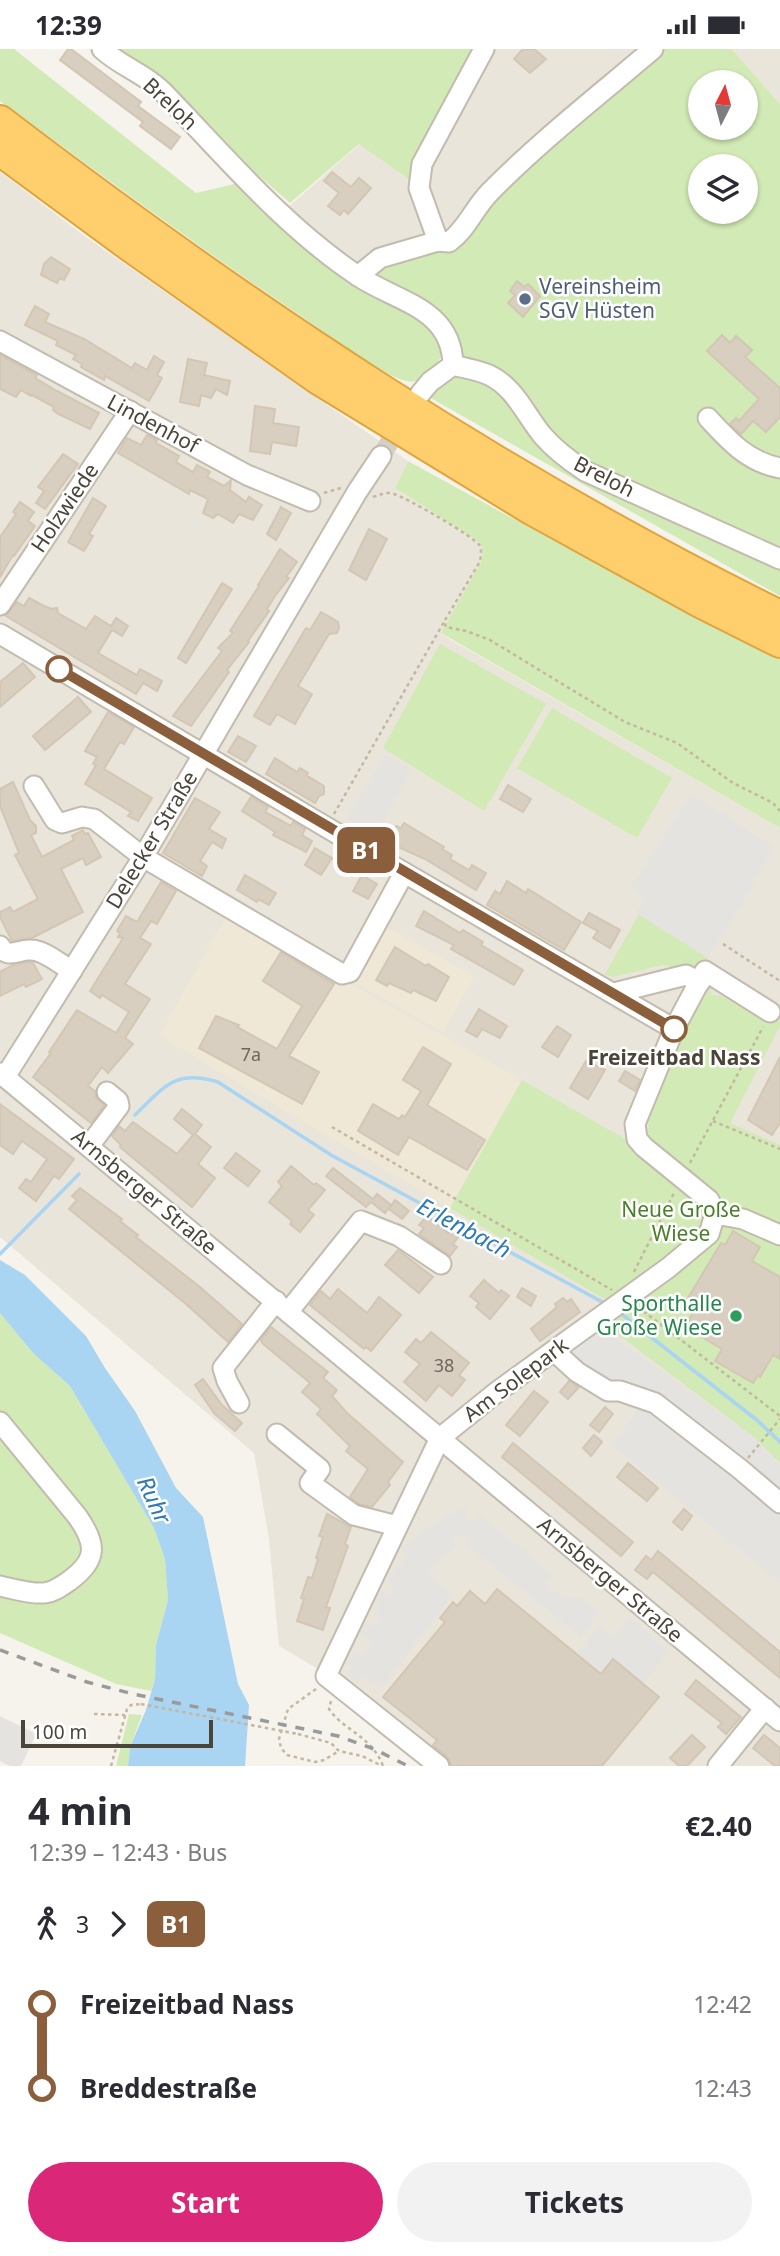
<!DOCTYPE html>
<html lang="en">
<head>
<meta charset="utf-8">
<style>
  :root { --surface:#fff; --page:#f2f2f3; --text:#2b2b33; --muted:#7c7c81; --accent:#db2777 }
  body { margin:0; font-family:"Noto Sans",sans-serif; background:var(--page); color:var(--text); height:100vh; display:flex; flex-direction:column; font-size:26px; white-space:nowrap }
  * { box-sizing:border-box; margin:0 }
  p { font-size:23px; color:var(--muted) }
  .icon { flex:none; width:38px; height:38px; fill:none; stroke:currentColor; stroke-width:2; stroke-linecap:round; stroke-linejoin:round }
  .map { position:relative; height:1717px; overflow:hidden }
  .drawer { display:flex; flex-direction:column; background:var(--surface); flex:1 }
  .drawer>* { flex:none }
  .badge { padding:0 14px; border-radius:10px; font-size:24px; line-height:46px }
  .needle { width:46px; rotate:6deg }
  .controls { position:absolute; left:688px; top:21px; display:grid; gap:14px }
  .controls a { display:grid; place-items:center; width:70px; height:70px; border-radius:50%; background:var(--surface); box-shadow:0 2px 5px #0004; font-size:35px }
  .scale { position:absolute; left:21px; bottom:18px; width:192px; box-sizing:border-box; padding-left:7px; border:4px solid #4b4439; border-top:0; font-size:19px; line-height:24px; white-space:nowrap; color:#4b4439; -webkit-text-stroke:5px #fff; paint-order:stroke }
  .map>.badge { position:absolute; translate:-50% -50%; box-shadow:0 0 0 4px #fff }
  .legs { display:flex; align-items:center; gap:10px; height:77px; padding:0 28px; font-size:23px }
  .legs p { margin-inline-start:auto }
  .summary { display:flex; align-items:center; justify-content:space-between; height:119px; padding:0 28px }
  h1 { font-size:38px; font-weight:700; line-height:52px }
  .primary-button { display:flex; gap:14px; margin-top:auto; padding:14px 28px }
  .primary-button a { flex:1; height:80px; border-radius:42px; background:var(--accent); color:#fff; font-size:28px; font-weight:700; line-height:80px; text-align:center }
  .primary-button a+a { background:var(--page); color:var(--text) }
  ul { padding:0 28px; list-style:none }
  li { display:flex; align-items:center; gap:24px; height:84px; font-size:26px }
  li i { display:grid; place-items:center; width:10px; height:100%; margin:0 9px; background:currentColor }
  li i::after { content:''; width:18px; height:18px; margin:-9px; border:5px solid; border-radius:50%; background:var(--surface) }
  li p { margin-inline-start:auto }
  li:first-child i { background:linear-gradient(#0000 50%,currentColor 0) }
  li:last-child i { background:linear-gradient(currentColor 50%,#0000 0) }
  .status { display:flex; justify-content:space-between; align-items:center; height:49px; padding:0 35px; background:var(--surface); direction:ltr }
  .status svg { height:19px; fill:currentColor }
  .map>svg:first-child { display:block }
</style>
</head>
<body>
<div class="status"><b>12:39</b><svg viewBox="0 0 49 12"><path d="M0 12V9h3v3zM5 12V6h3v6zM10 12V3h3v9zM15 12V0h3v12zM26 1h20v11H26zM47 4h2v5h-2z"/></svg></div>
<div class="map">
<svg width="780" height="1717" viewBox="0 0 780 1717">
  <rect width="100%" height="100%" fill="#f6f3ec"/>
  <g fill="#eae5da">
    <polygon points="480,0 656,0 465,183 347,227 279,166 360,95 414,134"/>
    <polygon points="732,0 780,0 780,55"/>
    <polygon points="0,123 83,186 408,412 395,439 479,493 484,500 484,507 480,515 441,585 780,779 780,1717 444,1717 340,1633 279,1597 269,1490 254,1404 0,1188"/>
  </g>
  <g fill="#efe8d6">
    <polygon points="227,866 522,1031 450,1159 159,987"/>
    <polygon points="383,876 474,927 443,983 352,932"/>
  </g>
  <g fill="#d2eab5" fill-rule="evenodd">
    <path d="M 0,0 L 14,0 L 196,144 L 243,133 L 425,268 L 445,302 C 438,314 422,337 406,332 C 376,324 333,289 307,271 C 202,201 102,126 0,52 Z"/>
    <polygon points="115,0 480,0 414,134 359,95 290,154"/>
    <path d="M 656,0 L 732,0 L 780,55 L 780,547 L 429,348 L 459,302 L 376,229 L 378,217 L 426,200 L 483,156 ZM 700,33 L 746,33 L 746,79 L 700,79 ZM 700,117 L 746,117 L 746,163 L 700,163 Z"/>
    <path d="M 408,412 L 563,497 L 780,606 L 780,779 L 441,584 L 480,515 C 484,506 484,501 479,493 L 395,439 Z"/>
    <polygon points="440,595 546,655 484,762 383,699"/>
    <polygon points="552,659 672,729 637,789 517,719"/>
    <polygon points="639,865 708,909 700,923 663,916 612,928 605,925"/>
    <polygon points="711,937 711,946 722,947 739,957 740,946 780,972 780,977 730,1074 780,1096 780,1414 755,1389 608,1278 632,1257 601,1248 450,1159 522,1031 625,1090 647,1083 649,1069 683,984"/>
    <polygon points="0,1264 33,1304 70,1337 154,1479 165,1510 168,1551 156,1596 155,1630 151,1642 116,1635 0,1584"/>
    <polygon points="129,1665 142,1666 130,1698 128,1717 116,1717"/>
  </g>
  <g fill="#e5e3e0">
    <polygon points="385,706 412,722 375,786 347,770"/>
    <polygon points="691,745 774,798 741,857 708,909 636,864 645,848 630,839"/>
    <polygon points="603,1280 755,1389 780,1416 780,1534 613,1397 640,1357 569,1304"/>
    <polygon points="466,1459 467,1470 473,1474 480,1466 553,1526 546,1534 564,1549 581,1549 601,1565 590,1570 593,1574 581,1588 465,1495 471,1486 460,1487 452,1490 457,1497 442,1509 428,1525 453,1546 382,1639 364,1626 357,1634 347,1625 352,1619 345,1613 354,1603 362,1609 373,1594 359,1583 367,1572 375,1578 381,1571 374,1566 380,1558 373,1552 381,1541 389,1547 394,1540 384,1532 407,1508 401,1499 444,1468"/>
    <polygon points="630,1569 670,1602 643,1635 614,1611 601,1625 577,1605 599,1578 613,1589"/>
    <polygon points="0,1667 36,1685 21,1717 10,1717 0,1712"/>
  </g>
  <polygon fill="#a9d4f2" points="0,1211 25,1226 86,1287 105,1319 135,1362 176,1439 203,1468 238,1635 249,1656 245,1717 128,1717 130,1698 146,1661 155,1630 156,1596 168,1551 165,1510 154,1479 70,1337 33,1304 0,1264"/>
  <g fill="none" stroke-linecap="round" stroke-linejoin="round">
    <g stroke="#a9d4f2" stroke-width="3.5">
      <path d="M 135,1066 C 165,1037 175,1020 218,1033 L 331,1106 L 606,1255"/>
      <polyline points="0,1205 79,1125"/>
      <polyline points="619,1263 758,1372 780,1393"/>
    </g>
  </g>
  <g fill="#d8cfc1" stroke="#d3c7b4" stroke-width="2">
    <polygon points="68,0 71,0 141,53 138,57 180,88 171,100 140,77 143,73 60,11"/>
    <polygon points="523,0 534,0 546,10 530,24 514,10"/>
    <polygon points="332,123 351,138 359,129 371,139 348,165 344,161 340,166 328,157 339,144 324,132"/>
    <polygon points="51,208 70,220 64,231 60,229 57,234 41,226 44,215"/>
    <polygon points="517,232 524,238 528,235 540,247 523,268 508,254 515,246 510,242"/>
    <polygon points="35,257 49,265 45,273 84,290 132,319 135,314 147,321 154,307 164,313 157,326 162,329 149,352 105,327 104,331 81,318 82,315 73,310 76,306 56,296 58,292 25,276"/>
    <polygon points="722,286 730,294 736,287 752,301 745,308 780,339 780,368 766,383 753,372 741,385 730,375 736,369 739,372 759,350 707,302"/>
    <polygon points="0,306 37,326 35,329 57,342 99,364 90,380 58,365 53,361 54,358 32,346 31,347 21,341 16,348 0,340"/>
    <polygon points="188,310 207,314 204,326 230,332 227,346 216,340 211,349 201,346 199,357 180,353"/>
    <polygon points="255,357 275,360 273,374 299,378 296,397 272,393 270,405 250,402"/>
    <polygon points="147,386 157,391 156,394 179,407 176,413 193,423 197,416 210,423 207,428 224,437 231,431 230,441 246,453 249,448 262,456 253,471 239,465 233,474 218,465 213,469 203,464 208,450 190,441 189,445 118,404 127,389 141,396"/>
    <polygon points="63,405 78,415 45,460 36,454 44,442 38,438"/>
    <polygon points="93,449 106,457 89,485 93,487 84,502 68,493"/>
    <polygon points="20,453 34,463 28,472 35,477 14,507 13,506 0,528 0,488 16,465 13,463"/>
    <polygon points="281,458 291,464 276,491 267,485"/>
    <polygon points="369,480 387,490 366,531 349,521"/>
    <polygon points="280,500 297,513 286,528 289,529 275,547 267,560 269,562 248,592 249,593 227,621 229,623 191,677 173,667 222,602 218,599 233,584 230,582 259,537 258,536"/>
    <polygon points="222,534 232,540 186,614 178,609"/>
    <polygon points="29,549 44,557 52,560 57,559 58,564 86,580 95,567 111,577 116,569 128,577 122,587 112,581 98,604 137,626 140,620 162,632 157,642 143,634 136,645 6,567 17,553 24,557"/>
    <polygon points="321,563 338,573 339,579 337,584 329,585 298,637 312,645 295,675 277,665 270,676 254,667 306,579 310,581"/>
    <polygon points="23,614 35,628 0,658 0,633"/>
    <polygon points="78,648 91,663 45,701 33,687"/>
    <polygon points="108,663 134,678 124,695 120,693 104,720 152,749 138,772 128,767 131,763 85,735 96,716 93,715 97,708 85,702"/>
    <polygon points="238,687 256,697 246,713 228,703"/>
    <polygon points="275,709 297,723 300,719 308,724 306,726 324,737 324,745 319,747 315,754 266,725"/>
    <polygon points="13,733 30,771 36,777 36,784 31,786 42,808 74,791 72,787 83,781 85,785 88,784 101,808 86,816 83,809 61,820 83,863 32,889 12,892 0,868 0,863 10,858 13,863 38,850 15,806 19,804 0,757 0,740"/>
    <polygon points="508,736 531,750 523,763 500,750"/>
    <polygon points="251,748 268,758 265,763 291,777 293,773 305,780 302,786 312,792 306,803 273,786 275,783 242,762"/>
    <polygon points="195,749 220,763 209,780 226,790 222,799 212,793 200,812 207,817 202,827 163,804"/>
    <polygon points="404,774 444,798 442,800 452,806 450,810 469,821 472,816 486,824 476,841 425,810 387,793 396,777 401,779"/>
    <polygon points="315,799 332,809 321,826 305,816"/>
    <polygon points="245,826 276,844 269,856 258,850 257,853 237,841"/>
    <polygon points="362,826 377,835 368,850 353,842"/>
    <polygon points="507,832 526,844 528,840 581,873 564,901 487,856 495,842 500,845"/>
    <polygon points="161,833 176,842 157,875 151,872 140,889 151,895 125,935 150,950 125,989 133,995 108,1024 102,1018 88,1037 95,1042 96,1048 104,1056 91,1074 33,1028 51,1004 49,1003 77,961 116,984 129,963 102,946 100,949 90,942 123,889 118,888 120,884 117,882 126,867 137,873"/>
    <polygon points="424,862 460,884 463,881 483,893 481,896 523,921 514,936 451,900 454,896 416,877"/>
    <polygon points="589,864 620,881 610,899 593,889 598,882 583,874"/>
    <polygon points="395,898 426,917 428,915 449,928 436,952 413,941 411,944 389,934 387,937 376,931"/>
    <polygon points="281,903 334,935 289,1007 319,1023 302,1055 199,999 216,967 239,976 237,978 277,1000 302,957 263,932"/>
    <polygon points="28,913 33,914 42,930 26,938 24,935 0,947 0,923 13,916"/>
    <polygon points="479,960 507,977 500,989 482,980 477,988 466,982"/>
    <polygon points="557,977 571,986 558,1008 542,998"/>
    <polygon points="423,998 451,1015 427,1056 485,1091 467,1121 409,1088 398,1106 358,1082 373,1055 399,1070 402,1066 405,1068 421,1042 403,1031"/>
    <polygon points="780,1008 780,1074 772,1086 748,1071"/>
    <polygon points="586,1012 605,1021 588,1050 570,1039"/>
    <polygon points="625,1022 640,1031 635,1042 619,1032"/>
    <polygon points="0,1055 74,1110 59,1130 54,1127 36,1152 19,1139 26,1130 31,1133 47,1110 22,1092 13,1105 0,1096"/>
    <polygon points="182,1060 202,1076 195,1085 211,1098 198,1115 215,1129 192,1158 120,1098 121,1096 112,1087 119,1077 125,1082 133,1073 177,1105 193,1086 174,1070"/>
    <polygon points="236,1104 260,1122 248,1137 224,1119"/>
    <polygon points="291,1117 314,1136 316,1134 325,1141 308,1161 314,1166 300,1183 290,1175 292,1172 269,1153 282,1137 278,1133"/>
    <polygon points="333,1119 373,1150 377,1145 391,1156 385,1164 371,1153 366,1158 326,1127"/>
    <polygon points="80,1139 122,1170 120,1172 138,1186 136,1188 200,1238 242,1275 228,1293 186,1255 69,1160 77,1151 72,1147"/>
    <polygon points="395,1151 409,1162 402,1170 389,1160"/>
    <polygon points="427,1167 448,1184 451,1179 460,1186 453,1195 457,1198 450,1207 419,1185 424,1179 419,1176"/>
    <polygon points="733,1182 760,1198 752,1212 780,1228 780,1310 773,1306 760,1328 758,1326 753,1334 715,1312 722,1300 685,1278 698,1255 688,1249 721,1194 725,1196"/>
    <polygon points="398,1201 433,1228 419,1244 385,1216"/>
    <polygon points="484,1231 499,1244 501,1241 509,1247 490,1270 476,1258 479,1254 470,1247"/>
    <polygon points="522,1239 536,1247 531,1257 517,1248"/>
    <polygon points="338,1240 367,1264 379,1248 401,1266 371,1302 366,1298 364,1300 310,1256 321,1242 330,1250"/>
    <polygon points="563,1249 567,1253 571,1250 580,1263 540,1292 531,1280 557,1258 555,1255"/>
    <polygon points="271,1278 328,1323 323,1329 337,1341 332,1347 347,1364 403,1413 388,1433 390,1436 372,1458 359,1455 350,1448 368,1420 346,1402 350,1397 317,1365 321,1360 302,1343 310,1334 262,1294 261,1291"/>
    <polygon points="431,1283 469,1314 459,1326 465,1331 452,1347 439,1336 426,1352 404,1333 420,1315 405,1303 416,1290 421,1294"/>
    <polygon points="203,1330 222,1356 242,1374 235,1382 214,1364 195,1336"/>
    <polygon points="569,1332 579,1338 568,1350 560,1343"/>
    <polygon points="534,1342 548,1353 520,1387 506,1376"/>
    <polygon points="605,1358 613,1365 599,1383 590,1376"/>
    <polygon points="594,1386 602,1393 591,1407 583,1399"/>
    <polygon points="513,1394 633,1493 621,1507 502,1408"/>
    <polygon points="628,1414 658,1439 647,1452 617,1428"/>
    <polygon points="684,1460 692,1467 682,1481 673,1473"/>
    <polygon points="327,1465 351,1478 345,1495 348,1497 326,1558 330,1559 323,1581 297,1572 304,1550 301,1549 308,1528 312,1529 318,1510 316,1509 323,1488 319,1487"/>
    <polygon points="658,1502 780,1603 780,1629 653,1523 647,1530 635,1521 646,1507 651,1511"/>
    <polygon points="497,1540 601,1625 613,1610 659,1648 602,1717 452,1717 447,1708 433,1696 437,1691 383,1648 445,1573 440,1569 453,1553 457,1557 470,1542 485,1555"/>
    <polygon points="696,1631 741,1668 726,1685 718,1678 722,1674 685,1645"/>
    <polygon points="692,1686 705,1698 687,1717 679,1717 670,1709"/>
    <polygon points="764,1686 780,1699 780,1717 775,1717 753,1699"/>
  </g>
  <g fill="none" stroke-linecap="round" stroke-linejoin="round">
    <polyline stroke="#d4d0c8" stroke-width="19" stroke-dasharray="19 10" stroke-linecap="butt" points="381,407 404,370"/>
    <g stroke="#c2bbae" stroke-width="23">
      <g id="minor">
        <path d="M 102,0 C 120,17 146,25 163,43 C 225,107 283,177 358,227 C 397,253 452,259 453,316"/>
        <polyline points="438,192 419,139 422,115 484,0"/>
        <path d="M 358,227 L 380,209 L 438,192 L 449,193 C 467,180 474,159 490,143 C 540,92 598,47 653,0"/>
        <polyline points="0,292 247,426 310,452"/>
        <path d="M 453,316 C 464,319 478,321 489,326 C 515,338 526,367 543,387 C 555,401 570,412 585,422 L 780,510"/>
        <polyline points="420,345 430,333 453,316"/>
        <path d="M 708,369 C 729,392 748,413 780,419"/>
        <polyline points="0,556 130,362"/>
        <polyline points="0,585 353,794 674,980"/>
        <polyline points="34,737 55,771 62,774 82,768 94,770 143,808 342,925 350,923 404,824"/>
        <path d="M 0,897 C 8,911 18,900 31,901 C 44,901 60,915 72,922"/>
        <polyline points="614,944 686,926 700,933"/>
        <polyline points="0,1024 780,1672"/>
        <polyline points="5,1028 143,808 357,443 381,407"/>
        <polyline points="89,1097 119,1057 118,1052 107,1043"/>
        <polyline points="715,1165 743,1170 780,1186"/>
        <polyline points="288,1263 361,1172 399,1187 441,1215"/>
        <polyline points="554,1302 577,1323 608,1342 620,1342 655,1354 740,1420 780,1454"/>
        <polyline points="239,1354 227,1332 223,1319 276,1252"/>
        <path d="M 0,1373 L 77,1467 C 97,1495 98,1511 69,1532 C 62,1537 54,1543 44,1544 C 30,1545 14,1540 0,1537"/>
        <polyline points="277,1385 320,1420 310,1434 354,1466 397,1477"/>
        <polyline points="439,1717 326,1627 440,1389 498,1342 668,1219 709,1185 715,1165 709,1151 644,1098 637,1090 635,1075 674,980 705,922 770,963"/>
        <polyline points="718,1717 765,1659"/>
      </g>
    </g>
    <g stroke="#e0a43c" stroke-width="32">
      <g id="highway">
        <path d="M 0,71 C 245,258 503,430 780,566"/>
        <polyline points="0,102 130,198 317,330 531,461 700,554 780,594"/>
      </g>
    </g>
    <g stroke="#c4b79f" stroke-width="2.5" stroke-dasharray="3.5 3.5" stroke-linecap="butt">
      <polyline points="324,444 341,439"/>
      <path d="M 373,448 C 380,446 387,442 394,445 C 407,449 475,488 480,497 C 482,503 481,509 479,514 L 444,573 L 446,578 L 466,582 L 490,591 L 625,673 L 677,694 L 733,734 L 773,754 L 780,762"/>
      <polyline points="334,765 444,573"/>
      <polyline points="723,895 780,932"/>
      <polyline points="713,1072 780,1100"/>
      <polyline points="332,1078 612,1241"/>
      <polyline points="690,1114 763,978"/>
      <polyline points="634,1223 674,1144"/>
      <polyline points="638,1258 780,1367"/>
      <polyline points="748,1409 780,1370"/>
      <polyline points="316,1640 288,1660 279,1690 281,1699 287,1706 315,1713 324,1711 339,1702"/>
      <path d="M 331,1652 L 329,1660 C 344,1682 372,1687 383,1717"/>
      <polyline points="94,1665 125,1666"/>
      <polyline points="298,1685 331,1694 339,1702 362,1707 382,1717"/>
      <polyline points="111,1717 127,1660 131,1656 141,1655"/>
    </g>
    <use href="#minor" stroke="#fff" stroke-width="19"/>
    <use href="#highway" stroke="#ffcf6e" stroke-width="28"/>
    <polyline stroke="#9a9a9a" stroke-width="3.5" stroke-dasharray="9 9" stroke-linecap="butt" points="0,1601 87,1633 133,1645 338,1687 374,1700 408,1717"/>
    <polyline stroke="#c4b79f" stroke-width="2.5" stroke-dasharray="3.5 3.5" stroke-linecap="butt" points="141,1655 298,1685"/>
  </g>
  <g fill="none" stroke-linecap="round" stroke-linejoin="round">
    <g stroke="#fff" stroke-width="16">
      <polyline id="line-1" points="59,620 674,980"/>
    </g>
    <use href="#line-1" stroke="#8b5e3c" stroke-width="10"/>
  </g>
  <circle fill="#5c6f8a" stroke="#fff" stroke-width="2.5" cx="525" cy="250" r="7"/>
  <g fill="#fff" stroke="#8b5e3c" stroke-width="3.5">
    <circle cx="59" cy="620" r="12"/>
    <circle cx="674" cy="980" r="12"/>
  </g>
  <circle fill="#2e9e5b" stroke="#fff" stroke-width="2.5" cx="736" cy="1267" r="7"/>
  <g text-anchor="middle" stroke-width="5" stroke-linejoin="round" paint-order="stroke">
    <g font-size="18" fill="#6e675b">
      <text x="251" y="1012">7a</text>
      <text x="444" y="1323">38</text>
    </g>
    <g font-size="21" fill="#4b4439" stroke="#fff">
      <text transform="translate(170 55) rotate(43)" y="7">Breloh</text>
      <text transform="translate(153 375) rotate(28)" y="7">Lindenhof</text>
      <text transform="translate(604 428) rotate(27)" y="7">Breloh</text>
      <text transform="translate(65 459) rotate(-56)" y="7">Holzwiede</text>
      <text transform="translate(152 791) rotate(-59)" y="7">Delecker Straße</text>
      <text transform="translate(144 1143) rotate(40)" y="7">Arnsberger Straße</text>
      <text transform="translate(516 1331) rotate(-37)" y="7">Am Solepark</text>
      <text transform="translate(610 1531) rotate(40)" y="7">Arnsberger Straße</text>
    </g>
    <g font-size="21" fill="#4e5e75" stroke="#fff" text-anchor="start">
      <text x="539" y="245">Vereinsheim<tspan x="539" dy="24">SGV Hüsten</tspan></text>
    </g>
    <g font-size="21" font-weight="bold" fill="#4b4439" stroke="#fff">
      <text x="674" y="1016">Freizeitbad Nass</text>
    </g>
    <g font-size="21" fill="#4a7f2a" stroke="#fff">
      <text x="681" y="1168">Neue Große<tspan x="681" dy="24">Wiese</tspan></text>
    </g>
    <g font-size="21" fill="#27864d" stroke="#fff" text-anchor="end">
      <text x="722" y="1262">Sporthalle<tspan x="722" dy="24">Große Wiese</tspan></text>
    </g>
    <g font-size="23" font-style="italic" fill="#2e7ab2" stroke="#fff">
      <text transform="translate(464 1179) rotate(28)" y="8">Erlenbach</text>
      <text transform="translate(154 1451) rotate(65)" y="8">Ruhr</text>
    </g>
  </g>
</svg>
<div class="controls">
<a><svg class="needle" viewBox="-14 -14 28 28"><path d="M0-13l5 13h-10z" fill="#e53935"/><path d="M0 13l5-13h-10z" fill="#7c7c81"/></svg></a>
<a><svg class="icon" aria-label="layers" viewBox="0 0 24 24"><path d="M12 4l9 5-9 5-9-5zM3 14l9 5 9-5"/></svg></a>
</div>
<div class="scale">100 m</div>
<b class="badge" style="left:366px;top:801px;background:#8b5e3c;color:#fff">B1</b>
</div>
<section class="drawer">
<div class="summary"><div><h1>4 min</h1><p>12:39 – 12:43 · Bus</p></div><b>€2.40</b></div>
<div class="legs"><svg class="icon" aria-label="walk" viewBox="0 0 24 24"><circle cx="13" cy="4" r="2"/><path d="M13 8l-2 6 4 7M11 14l-3 7M7 12l3-4h3l4 4"/></svg>3<svg class="icon" aria-label="forward" viewBox="0 0 24 24"><path d="M9 5l7 7-7 7"/></svg><b class="badge" style="background:#8b5e3c;color:#fff">B1</b></div>
<ul>
<li><i style="color:#8b5e3c"></i><b>Freizeitbad Nass</b><p>12:42</p></li>
<li><i style="color:#8b5e3c"></i><b>Breddestraße</b><p>12:43</p></li>
</ul>
<div class="primary-button"><a>Start</a><a>Tickets</a></div>
</section>
</body>
</html>
